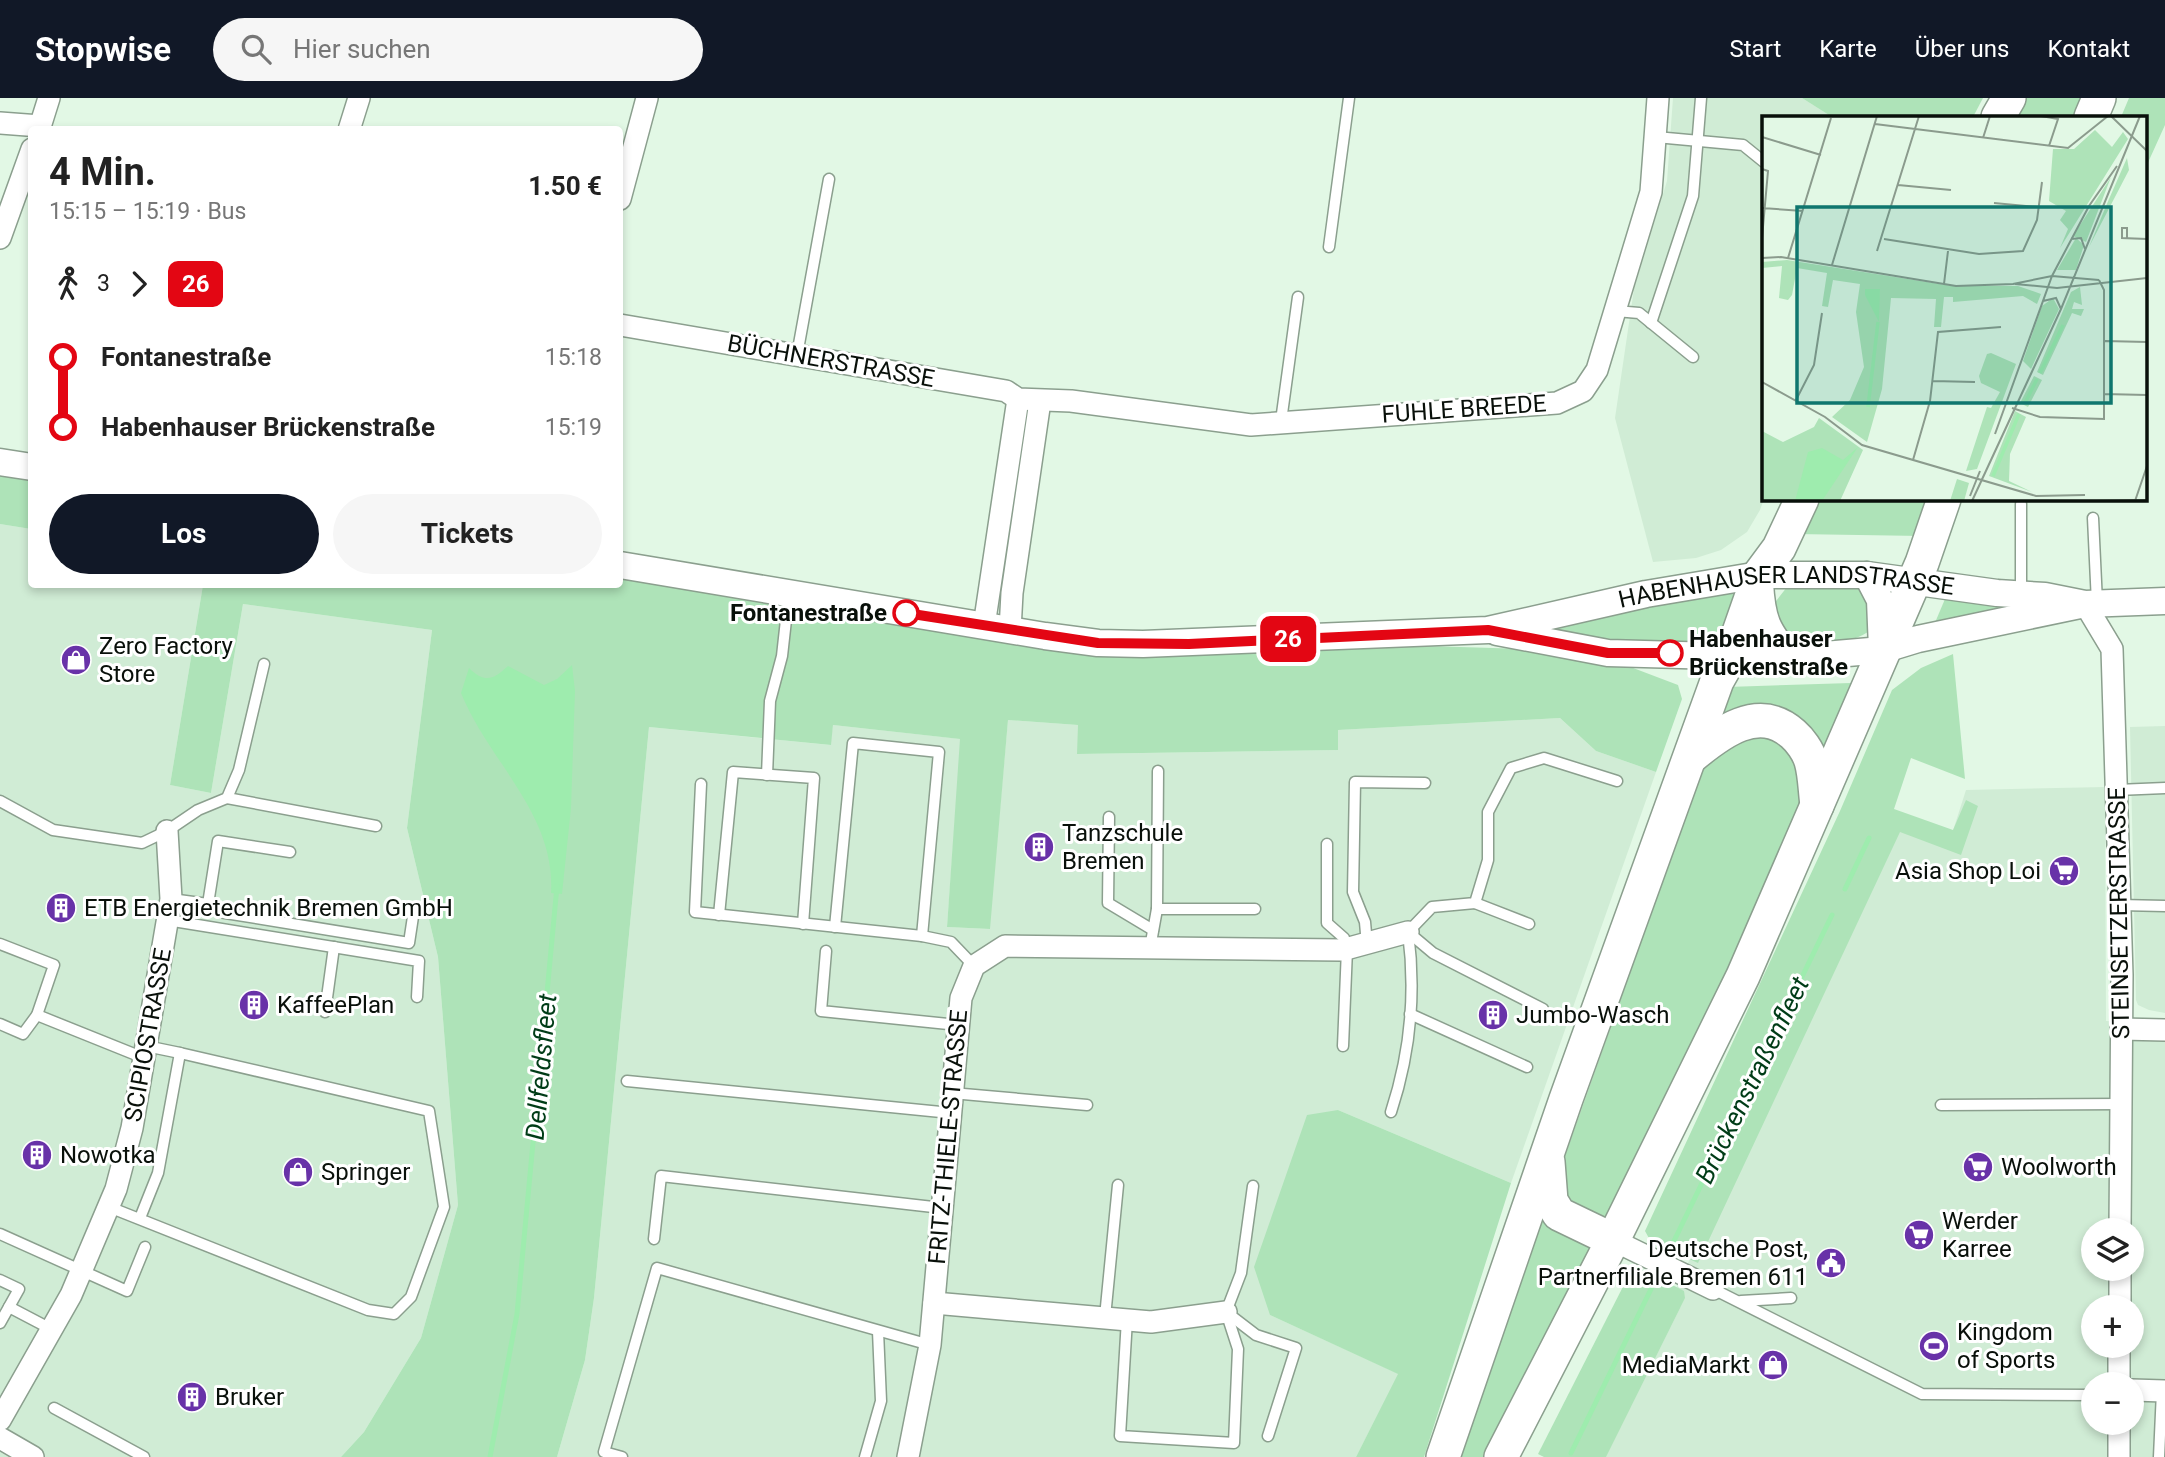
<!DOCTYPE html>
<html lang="de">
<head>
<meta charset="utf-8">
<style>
  :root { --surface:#fff; --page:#f6f6f6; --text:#222; --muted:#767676; --accent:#111827 }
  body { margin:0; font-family:Roboto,sans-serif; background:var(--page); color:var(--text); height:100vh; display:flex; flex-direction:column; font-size:26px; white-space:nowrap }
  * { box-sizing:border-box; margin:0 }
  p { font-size:23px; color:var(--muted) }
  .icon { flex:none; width:38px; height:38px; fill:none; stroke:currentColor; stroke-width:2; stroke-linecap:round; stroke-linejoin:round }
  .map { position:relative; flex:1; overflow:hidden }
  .panel { position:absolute; left:28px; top:28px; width:595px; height:462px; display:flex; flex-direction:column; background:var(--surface); border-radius:7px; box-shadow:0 4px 10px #0003 }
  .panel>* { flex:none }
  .badge { padding:0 14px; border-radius:10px; font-size:24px; line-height:46px }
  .tools { position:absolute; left:2081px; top:1120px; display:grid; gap:14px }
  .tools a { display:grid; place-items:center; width:63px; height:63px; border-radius:50%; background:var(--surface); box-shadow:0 4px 10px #0003; font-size:35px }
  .map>.badge { position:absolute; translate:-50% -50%; box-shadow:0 0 0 4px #fff }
  .legs { display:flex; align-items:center; gap:10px; height:77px; padding:0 21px; font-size:23px }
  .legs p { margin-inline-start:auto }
  .summary { display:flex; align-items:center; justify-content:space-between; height:119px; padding:0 21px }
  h1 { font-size:38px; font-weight:700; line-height:52px }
  .primary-button { display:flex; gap:14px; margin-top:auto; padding:14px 21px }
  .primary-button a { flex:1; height:80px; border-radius:42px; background:var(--accent); color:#fff; font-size:28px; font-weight:700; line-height:80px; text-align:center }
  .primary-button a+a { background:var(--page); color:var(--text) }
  ul { padding:0 21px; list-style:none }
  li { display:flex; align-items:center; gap:24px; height:70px; font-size:26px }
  li i { display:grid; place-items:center; width:10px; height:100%; margin:0 9px; background:currentColor }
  li i::after { content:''; width:18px; height:18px; margin:-9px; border:5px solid; border-radius:50%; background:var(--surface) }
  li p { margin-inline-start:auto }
  li:first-child i { background:linear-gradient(#0000 50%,currentColor 0) }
  li:last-child i { background:linear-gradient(currentColor 50%,#0000 0) }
  header { display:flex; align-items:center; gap:42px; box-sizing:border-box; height:98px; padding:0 35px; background:var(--accent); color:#fff }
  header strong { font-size:33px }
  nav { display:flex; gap:38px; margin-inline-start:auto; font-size:24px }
  .search { width:490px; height:63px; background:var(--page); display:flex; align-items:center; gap:18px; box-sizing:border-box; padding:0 24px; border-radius:38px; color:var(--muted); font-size:26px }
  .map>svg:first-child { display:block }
</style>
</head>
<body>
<header>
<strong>Stopwise</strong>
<div class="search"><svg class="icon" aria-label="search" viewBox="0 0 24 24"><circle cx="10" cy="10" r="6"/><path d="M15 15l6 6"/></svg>Hier suchen</div>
<nav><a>Start</a><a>Karte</a><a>Über uns</a><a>Kontakt</a></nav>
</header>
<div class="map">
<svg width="2165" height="1359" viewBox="0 0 2165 1359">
  <rect width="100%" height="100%" fill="#e2f8e5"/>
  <g fill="#d0ecd5" fill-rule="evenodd">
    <polygon points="1673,0 1802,0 1832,19 1764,19 1764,401 1760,412 1747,434 1721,452 1696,460 1653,464 1615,320 1634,191 1667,83"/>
    <polygon points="0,426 31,431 32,486 203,487 170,687 211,695 243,506 432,532 407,730 438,859 458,1107 421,1240 364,1334 341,1359 0,1359"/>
    <polygon points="1560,620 1596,653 1656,674 1511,1085 1338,1012 1270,1217 1399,1276 1356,1359 557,1359 585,1262 594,1200 649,629 830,647 833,627 961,641 947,829 989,831 1008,622 1078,627 1078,656 1338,652 1337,632"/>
    <polygon points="2165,628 2165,915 2149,912 2138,907 2136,902 2130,629"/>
    <path d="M 2105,689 L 2106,923 L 2165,925 L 2165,1359 L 1597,1359 L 1894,726 L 1949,745 L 1966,692 ZM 2093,1132 L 2132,1132 L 2132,1171 L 2093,1171 ZM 2093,1209 L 2132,1209 L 2132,1248 L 2093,1248 ZM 2093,1286 L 2132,1286 L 2132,1325 L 2093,1325 Z"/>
  </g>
  <g fill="#aee3b8">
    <polygon points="1802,0 1983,0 1973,19 1832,19"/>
    <polygon points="2021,0 2090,0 2082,19 2009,19"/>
    <polygon points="2129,0 2165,0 2165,27 2146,69 2146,19 2121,19"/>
    <polygon points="0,373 31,379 31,431 0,426"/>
    <polygon points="1812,401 1935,401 1922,438 1795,436"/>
    <polygon points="620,477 957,534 1527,551 1620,565 1678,587 1682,601 1656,674 1596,653 1560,620 1338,632 1338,652 1077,656 1078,627 1008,622 990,831 947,829 960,641 833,627 831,647 649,629 594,1200 585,1262 557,1359 341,1359 364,1334 421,1240 458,1107 438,859 407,730 432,532 243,506 211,695 170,687 203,487 620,486"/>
    <path d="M 1851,487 L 1865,493 L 1873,530 C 1857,546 1799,556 1782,538 C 1775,531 1775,516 1773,507 L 1787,489 Z"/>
    <polygon points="1747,488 1721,547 1665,546 1537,534 1554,524"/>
    <polygon points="1945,501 2015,512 1934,527"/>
    <polygon points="1953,556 1965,681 1911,660 1894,711 1953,732 1966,702 1978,708 1961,757 1900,734 1698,1165 1651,1144 1645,1133 1840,713 1892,592 1921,570"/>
    <polygon points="1851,585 1822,657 1798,626 1710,628 1727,589"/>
    <polygon points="1748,633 1792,648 1805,705 1610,1123 1567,1103 1561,1069 1706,661"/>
    <polygon points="1338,1012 1511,1085 1424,1359 1356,1359 1398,1276 1270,1217 1254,1169 1307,1017"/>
    <polygon points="1538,1104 1599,1146 1489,1359 1450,1359"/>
    <polygon points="1634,1167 1684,1193 1685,1200 1606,1359 1544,1359 1538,1356"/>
  </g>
  <path fill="#9eecae" d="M 572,567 L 575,593 L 571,710 L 562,796 L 551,795 C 556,716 489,664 461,595 L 469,570 C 485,586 494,581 508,568 L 544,587 L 557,581 Z"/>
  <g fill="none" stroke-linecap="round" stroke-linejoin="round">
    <g stroke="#9eecae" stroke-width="5">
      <polyline points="1845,791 1869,740"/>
      <polyline points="1672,1147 1832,817"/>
      <polyline points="1571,1355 1653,1187"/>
      <polyline points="490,1359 517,1216 557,788"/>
    </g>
    <g stroke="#8b9f8e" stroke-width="13">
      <g id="service">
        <polyline points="1656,39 1743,47 1764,64"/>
        <polyline points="1329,149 1349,0"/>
        <polyline points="1616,213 1639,215 1693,259"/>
        <polyline points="1651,225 1693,98 1701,0"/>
        <polyline points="797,257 829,81"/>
        <polyline points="1281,323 1298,199"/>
        <polyline points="2021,406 2021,496"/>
        <polyline points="2093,420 2097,505"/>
        <polyline points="767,677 770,603 782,558 789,495"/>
        <polyline points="701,686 695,814 922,838 951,844 974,868"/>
        <polyline points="2117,692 2165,690"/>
        <polyline points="227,700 376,728"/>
        <polyline points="0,703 53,732 142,745 167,733 198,712 227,700 239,672 264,566"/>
        <polyline points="1109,719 1108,805 1153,832"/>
        <polyline points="1327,746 1327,825 1344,840 1347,851 1343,948"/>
        <polyline points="171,801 208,806 219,814 409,845 414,812"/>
        <polyline points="1475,805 1529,826"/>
        <polyline points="208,806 218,743 290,754"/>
        <polyline points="2120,807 2165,808"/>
        <polyline points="1157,811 1255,811"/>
        <polyline points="719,817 733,674 814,680 803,826"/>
        <polyline points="167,822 419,863 417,899"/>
        <polyline points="835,829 853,645 939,654 922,838"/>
        <polyline points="1408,834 1432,809 1475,805 1488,762 1488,714 1511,670 1544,660 1617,683"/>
        <polyline points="1408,834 1433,855 1543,911"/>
        <polyline points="0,846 54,867 37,917 23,936 0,926"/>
        <polyline points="1367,847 1365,824 1353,794 1355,684 1425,685"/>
        <polyline points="1150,850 1157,811 1158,673"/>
        <polyline points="826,853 821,913 958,927"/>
        <polyline points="325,914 334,849"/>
        <polyline points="1410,916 1527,969"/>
        <polyline points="37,917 144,960"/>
        <polyline points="146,948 180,955"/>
        <polyline points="627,983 951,1015"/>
        <polyline points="952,995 1087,1007"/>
        <polyline points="1941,1007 2121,1006"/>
        <path d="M 1391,1014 C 1410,956 1416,894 1408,834"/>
        <polyline points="109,1109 368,1212 394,1216 411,1199 444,1109 429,1013 180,955 158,1075 140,1120"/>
        <polyline points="0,1136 127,1193 145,1149"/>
        <polyline points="654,1141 661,1078 942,1110"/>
        <polyline points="0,1182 19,1191 0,1225"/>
        <polyline points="1713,1191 1922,1296 2093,1297"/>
        <polyline points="1741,1203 1791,1200"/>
        <polyline points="9,1209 51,1231"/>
        <polyline points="1226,1214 1256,1237 1296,1250 1268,1338"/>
        <polyline points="1105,1219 1118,1087"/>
        <polyline points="1127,1221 1120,1338 1234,1345 1238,1251 1226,1214 1241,1175 1253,1088"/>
        <polyline points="54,1310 144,1359"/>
        <polyline points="622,1359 604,1354 657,1170 930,1247"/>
        <polyline points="865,1359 881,1303 878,1233"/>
        <polyline points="2159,1359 2162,1293"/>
      </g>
    </g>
    <g stroke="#8b9f8e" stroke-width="24">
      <g id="minor">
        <polyline points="0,25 40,28"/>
        <polyline points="39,32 49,0"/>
        <polyline points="349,32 359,0"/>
        <polyline points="620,101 647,0"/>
        <polyline points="0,140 32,51"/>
        <polyline points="620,227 1006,293 1018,301 1071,303 1251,327 1557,305 1583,293 1597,272 1651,94 1658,0"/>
        <polyline points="2085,506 2112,551 2122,877 2120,1132"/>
        <polyline points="984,528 1018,301"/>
        <polyline points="1010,532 1012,495 1040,303"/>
        <polyline points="2121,931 2165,932"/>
        <polyline points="1613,1142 1713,1191"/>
        <polyline points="934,1205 1151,1224 1226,1214"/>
        <polyline points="2120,1209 2120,1171"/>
        <polyline points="2119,1286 2119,1248"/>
        <polyline points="2132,1292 2165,1293"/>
        <polyline points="0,1322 71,1197 116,1091 132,1030 171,801 167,733"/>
        <polyline points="0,1340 33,1359"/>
        <polyline points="908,1359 930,1247 961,900 974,868 1005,848 1342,852 1408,834"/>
        <polyline points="2119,1359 2119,1325"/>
      </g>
    </g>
    <g stroke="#8b9f8e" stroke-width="29">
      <g id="tertiary">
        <polyline points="0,364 32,369"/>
        <path id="s1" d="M 620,467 L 1045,538 L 1098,545 L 1143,546 L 1488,532 L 1646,496 L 1759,477 L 1867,477 L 1997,495 L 2045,498 L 2085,506 L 2165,503"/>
        <polyline points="1867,477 1880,502 1882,551"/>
        <path d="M 1760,485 C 1762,522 1767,532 1790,560"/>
        <polyline points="1497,534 1608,555 1790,560 1882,552 1918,541 2080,507"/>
      </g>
    </g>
    <g stroke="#8b9f8e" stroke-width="36">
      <g id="primary">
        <polyline points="1998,19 2009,0"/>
        <polyline points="2091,19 2099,0"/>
        <path d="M 1692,658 C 1720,635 1758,605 1793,636 C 1800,642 1808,653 1811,663 C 1815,676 1815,693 1817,707"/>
        <polyline points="1548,1064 1551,1103 1559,1116 1613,1142"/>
        <polyline points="1443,1359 1566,1001 1717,583 1730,560 1759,477 1779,450 1802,401"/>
        <polyline points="1501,1359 1613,1142 1743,878 1922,465 1944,401"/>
      </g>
    </g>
    <use href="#service" stroke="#fff" stroke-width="10"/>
    <use href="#minor" stroke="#fff" stroke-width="21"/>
    <use href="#tertiary" stroke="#fff" stroke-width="26"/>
    <use href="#primary" stroke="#fff" stroke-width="33"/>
  </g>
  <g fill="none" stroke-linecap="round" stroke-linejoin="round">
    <g stroke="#fff" stroke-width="16">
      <polyline id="line-1" points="906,515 1098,545 1189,546 1488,532 1608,555 1670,555"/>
    </g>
    <use href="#line-1" stroke="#e30613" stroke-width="10"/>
  </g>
  <defs>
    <g id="shop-disc" transform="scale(1.575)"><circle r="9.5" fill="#6832a8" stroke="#fff"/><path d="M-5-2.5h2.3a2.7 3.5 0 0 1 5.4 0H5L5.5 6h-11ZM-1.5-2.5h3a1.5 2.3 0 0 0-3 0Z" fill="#fff"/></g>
    <g id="building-disc" transform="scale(1.575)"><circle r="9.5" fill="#6832a8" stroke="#fff"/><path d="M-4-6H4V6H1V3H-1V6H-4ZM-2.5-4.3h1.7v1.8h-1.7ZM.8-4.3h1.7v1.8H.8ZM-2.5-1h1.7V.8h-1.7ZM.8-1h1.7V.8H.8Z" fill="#fff"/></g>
    <g id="supermarket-disc" transform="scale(1.575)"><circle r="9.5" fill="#6832a8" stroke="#fff"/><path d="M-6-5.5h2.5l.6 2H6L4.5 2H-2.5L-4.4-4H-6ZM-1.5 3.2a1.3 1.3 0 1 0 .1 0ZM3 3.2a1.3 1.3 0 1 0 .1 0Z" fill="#fff"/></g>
    <g id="civic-disc" transform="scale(1.575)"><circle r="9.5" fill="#6832a8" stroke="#fff"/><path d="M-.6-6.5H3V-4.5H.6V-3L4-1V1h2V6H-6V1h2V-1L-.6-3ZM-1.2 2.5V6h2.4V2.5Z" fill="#fff"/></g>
    <g id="stadium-disc" transform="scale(1.575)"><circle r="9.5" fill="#6832a8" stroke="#fff"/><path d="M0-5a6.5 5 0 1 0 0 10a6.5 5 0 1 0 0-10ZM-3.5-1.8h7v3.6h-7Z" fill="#fff"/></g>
  </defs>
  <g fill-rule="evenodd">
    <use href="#shop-disc" x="76" y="562"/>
    <use href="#building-disc" x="1039" y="749"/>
    <use href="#supermarket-disc" x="2064" y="773"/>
    <use href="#building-disc" x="61" y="810"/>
    <use href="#building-disc" x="254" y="907"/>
    <use href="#building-disc" x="1493" y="917"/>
    <use href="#building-disc" x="37" y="1057"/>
    <use href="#supermarket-disc" x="1978" y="1069"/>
    <use href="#shop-disc" x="298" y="1074"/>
    <use href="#supermarket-disc" x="1919" y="1137"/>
    <use href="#civic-disc" x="1831" y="1165"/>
    <use href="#stadium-disc" x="1934" y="1248"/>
    <use href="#shop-disc" x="1773" y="1267"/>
    <use href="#building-disc" x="192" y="1299"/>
  </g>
  <g fill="#fff" stroke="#e30613" stroke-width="3.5">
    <circle cx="906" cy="515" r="12"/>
    <circle cx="1670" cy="555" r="12"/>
  </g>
  <g text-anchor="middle" stroke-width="6" stroke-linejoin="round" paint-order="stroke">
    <g font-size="24" fill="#09100a" stroke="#fff">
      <text transform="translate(831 263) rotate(10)" y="8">BÜCHNERSTRASSE</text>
      <text transform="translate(1464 311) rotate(-4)" y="8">FUHLE BREEDE</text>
      <text dy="8" stroke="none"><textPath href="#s1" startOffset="1178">HABENHAUSER LANDSTRASSE</textPath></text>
      <text transform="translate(2119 815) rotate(-91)" y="8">STEINSETZERSTRASSE</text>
      <text transform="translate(148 937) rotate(-80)" y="8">SCIPIOSTRASSE</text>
      <text transform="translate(948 1039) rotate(-85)" y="8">FRITZ-THIELE-STRASSE</text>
    </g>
    <g font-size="24" font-weight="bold" fill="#09100a" stroke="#fff" text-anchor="end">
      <text x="887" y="523">Fontanestraße</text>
      <text x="1689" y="549" text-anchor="start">Habenhauser<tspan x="1689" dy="28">Brückenstraße</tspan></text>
    </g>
    <g font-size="24" fill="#09100a" stroke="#fff" text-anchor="start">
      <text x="99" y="556">Zero Factory<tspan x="99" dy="28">Store</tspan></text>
      <text x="1062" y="743">Tanzschule<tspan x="1062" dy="28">Bremen</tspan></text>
      <text x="2041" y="781" text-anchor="end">Asia Shop Loi</text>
      <text x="84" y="818">ETB Energietechnik Bremen GmbH</text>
      <text x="277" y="915">KaffeePlan</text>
      <text x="1516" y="925">Jumbo-Wasch</text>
      <text x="60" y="1065">Nowotka</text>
      <text x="2001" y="1077">Woolworth</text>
      <text x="321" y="1082">Springer</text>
      <text x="1942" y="1131">Werder<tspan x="1942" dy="28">Karree</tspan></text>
      <text x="1808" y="1159" text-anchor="end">Deutsche Post,<tspan x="1808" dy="28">Partnerfiliale Bremen 611</tspan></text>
      <text x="1957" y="1242">Kingdom<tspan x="1957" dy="28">of Sports</tspan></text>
      <text x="1750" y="1275" text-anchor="end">MediaMarkt</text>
      <text x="215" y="1307">Bruker</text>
    </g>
    <g font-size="26" font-style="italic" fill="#003c17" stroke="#fff">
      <text transform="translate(541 969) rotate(-85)" y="9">Dellfeldsfleet</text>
      <text transform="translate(1752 982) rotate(-64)" y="9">Brückenstraßenfleet</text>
    </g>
  </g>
  <g transform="translate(1762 18)">
    <rect width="385" height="385" fill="#e2f8e5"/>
    <path d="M 333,14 L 350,31 L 361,16 L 366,23 L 298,132 L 306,113 L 298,104 L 304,95 L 287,85 L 291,33 L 312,33 ZM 365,42 L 367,54 L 327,131 L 347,83 ZM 349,61 L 324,126 L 311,120 ZM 314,122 L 322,129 L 314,154 L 295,154 ZM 25,144 L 190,170 L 256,170 L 279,178 L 275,188 L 261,180 L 191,186 L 191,181 L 182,181 L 179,211 L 172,211 L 174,183 L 129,182 L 120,273 L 105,326 L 70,301 L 88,284 L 102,251 L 94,196 L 98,168 L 71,164 L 66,191 L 60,190 L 65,157 L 35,152 L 30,179 L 26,184 L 17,182 L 20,150 L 0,152 L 0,146 ZM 318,171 L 320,189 L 312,186 L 310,193 L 322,193 L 319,200 L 310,197 L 281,259 L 275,256 L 309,176 ZM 291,182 L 297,193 L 269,253 L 261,245 L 280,190 ZM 229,237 L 254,248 L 215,353 L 204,355 L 225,291 L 229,292 L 238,276 L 219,267 L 217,260 L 225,238 ZM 272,260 L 280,264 L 266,291 L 258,287 ZM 253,295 L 264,301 L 248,338 L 247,365 L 270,376 L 227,360 ZM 57,302 L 101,334 L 78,385 L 0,385 L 0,315 L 21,326 L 52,311 ZM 195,363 L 207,367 L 202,385 L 188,385 Z" fill="#aee3b8"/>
    <path d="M 103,173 L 118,173 L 117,206 L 103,179 ZM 96,331 L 60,385 L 33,385 L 46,336 L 60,332 L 81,344 Z" fill="#9eecae"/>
    <path fill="none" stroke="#9eecae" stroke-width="3.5" d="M 278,257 L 301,209M 263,287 L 275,263M 106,291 L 116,206M 231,360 L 257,298"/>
    <path fill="none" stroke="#8b9b8d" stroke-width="2" d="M 279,0 L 296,3 L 287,30M 349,0 L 385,35M 113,8 L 306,32 L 346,0M 0,21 L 59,39M 221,22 L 228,0M 0,53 L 6,55 L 0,122M 136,69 L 189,74M 232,87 L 276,91M 0,92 L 41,95M 365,122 L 365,112 L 360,112 L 360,122 L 385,123M 122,123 L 217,138 L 261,135 L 275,104 L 280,66M 309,123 L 319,122 L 323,133M 115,135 L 157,0M 0,142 L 19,141 L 194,170 L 251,168 L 290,160 L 337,164M 26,142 L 69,2M 70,149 L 115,0M 182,168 L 186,135M 253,168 L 295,172 L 385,162M 281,185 L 294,182 L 299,193M 343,225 L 385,226M 171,265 L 213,266M 0,266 L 63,301 L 100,329 L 274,380 L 323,379M 342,278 L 385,279M 34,284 L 52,249 L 60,197M 250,292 L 278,301 L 342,303 L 342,174 L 337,164M 233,318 L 290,160 L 327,90 L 355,50M 151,344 L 168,285 L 176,216 L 239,211M 208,380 L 218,355M 210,385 L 299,193 L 378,0M 334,385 L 385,384M 373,385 L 385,350"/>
    <path fill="#0f766e" fill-opacity="0.15" stroke="#0f766e" stroke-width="3.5" d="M 35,91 L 349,91 L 349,287 L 35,287 Z"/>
    <rect width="385" height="385" fill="none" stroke="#09100a" stroke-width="3.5"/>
  </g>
</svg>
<div class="tools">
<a><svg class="icon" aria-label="layers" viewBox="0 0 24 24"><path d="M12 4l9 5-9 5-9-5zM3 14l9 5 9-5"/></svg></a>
<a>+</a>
<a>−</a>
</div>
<b class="badge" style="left:1288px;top:541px;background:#e30613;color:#fff">26</b>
<section class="panel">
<div class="summary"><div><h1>4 Min.</h1><p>15:15 – 15:19 · Bus</p></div><b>1.50 €</b></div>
<div class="legs"><svg class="icon" aria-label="walk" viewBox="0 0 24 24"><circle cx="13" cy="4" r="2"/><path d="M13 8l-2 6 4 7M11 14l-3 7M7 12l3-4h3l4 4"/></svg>3<svg class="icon" aria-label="forward" viewBox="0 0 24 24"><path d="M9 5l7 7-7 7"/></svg><b class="badge" style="background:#e30613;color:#fff">26</b></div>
<ul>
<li><i style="color:#e30613"></i><b>Fontanestraße</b><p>15:18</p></li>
<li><i style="color:#e30613"></i><b>Habenhauser Brückenstraße</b><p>15:19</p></li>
</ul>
<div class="primary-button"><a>Los</a><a>Tickets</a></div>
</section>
</div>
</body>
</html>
